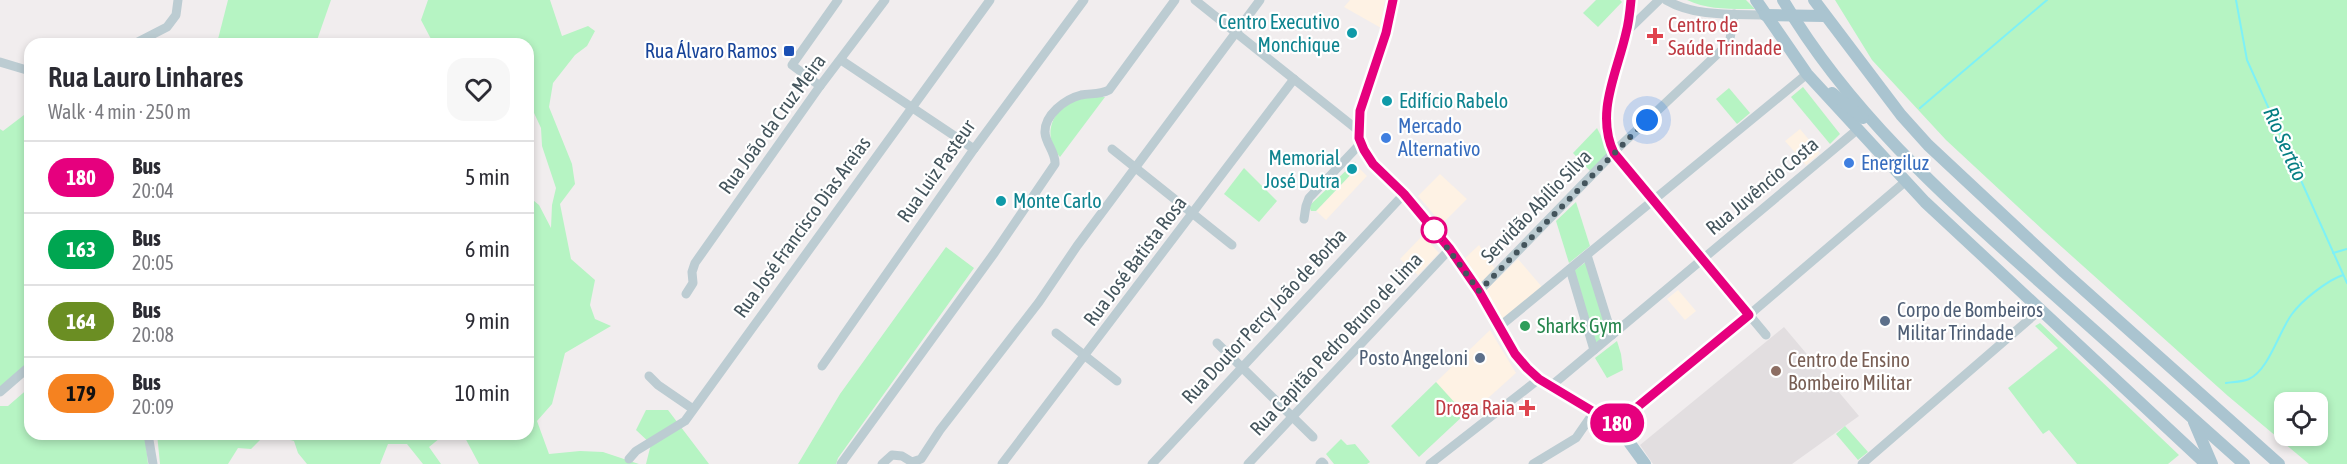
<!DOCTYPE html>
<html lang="en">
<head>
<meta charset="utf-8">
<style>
  :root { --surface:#fff; --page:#f7f7f7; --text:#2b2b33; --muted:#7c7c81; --line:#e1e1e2 }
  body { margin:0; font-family:"Asap Condensed",sans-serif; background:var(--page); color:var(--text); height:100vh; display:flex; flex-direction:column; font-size:22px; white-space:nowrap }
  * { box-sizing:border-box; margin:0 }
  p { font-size:20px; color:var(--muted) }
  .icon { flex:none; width:33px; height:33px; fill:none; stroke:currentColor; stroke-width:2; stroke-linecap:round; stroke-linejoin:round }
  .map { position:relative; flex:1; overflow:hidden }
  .panel { position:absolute; left:24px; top:38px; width:510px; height:402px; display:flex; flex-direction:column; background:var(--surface); border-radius:18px; box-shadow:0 3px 9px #0003 }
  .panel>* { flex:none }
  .badge { padding:0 12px; border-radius:20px; font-size:21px; line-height:39px }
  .fabs { position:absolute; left:2274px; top:392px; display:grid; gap:12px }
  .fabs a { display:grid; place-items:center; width:54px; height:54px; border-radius:12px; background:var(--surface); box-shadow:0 3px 9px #0003; font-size:30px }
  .you { position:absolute; width:30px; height:30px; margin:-15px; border:4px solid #fff; border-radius:50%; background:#1a73e8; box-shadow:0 0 0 9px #1a73e833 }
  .map>.badge { position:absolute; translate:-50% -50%; box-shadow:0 0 0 3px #fff }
  .round { display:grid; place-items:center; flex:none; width:63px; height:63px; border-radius:18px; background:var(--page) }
  .head { display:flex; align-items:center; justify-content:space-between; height:102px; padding:0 24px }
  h1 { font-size:28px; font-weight:600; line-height:45px }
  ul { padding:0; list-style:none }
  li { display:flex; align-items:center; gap:18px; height:72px; padding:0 24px; border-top:2px solid var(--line) }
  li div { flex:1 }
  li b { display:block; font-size:22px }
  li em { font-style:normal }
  li .badge { min-width:66px; font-weight:700; text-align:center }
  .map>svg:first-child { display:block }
</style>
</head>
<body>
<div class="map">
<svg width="2347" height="464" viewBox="0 0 2347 464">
  <rect width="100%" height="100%" fill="#f1edee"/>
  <g fill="#fef2e4">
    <polygon points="1350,0 1385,0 1381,28 1344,7"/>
    <polygon points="1800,129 1820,153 1806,165 1785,141"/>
    <polygon points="1358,167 1367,176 1326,220 1316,211"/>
    <polygon points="1440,174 1467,199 1442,224 1418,196"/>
    <polygon points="1423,235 1439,253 1418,275 1400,259"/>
    <polygon points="1479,245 1495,269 1481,283 1465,258"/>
    <polygon points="1518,259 1542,287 1499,323 1483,293"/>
    <polygon points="1678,290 1696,311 1685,320 1667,299"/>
    <polygon points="1490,330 1516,373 1467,417 1436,382"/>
  </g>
  <polygon fill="#e2dee0" points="1784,327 1859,416 1792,464 1653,464 1640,445"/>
  <g fill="#b6f4c3" fill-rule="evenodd">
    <polygon points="228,0 331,0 316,43 217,43"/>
    <polygon points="428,0 550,0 562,36 588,26 595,31 587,46 575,55 553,83 549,107 572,164 575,184 560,204 571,259 595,280 590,305 595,319 611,326 565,353 552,404 537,421 549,454 580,451 603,452 639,464 479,464 463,434 528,434 528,196 539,205 551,228 552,205 556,188 542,146 541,128 528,100 528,44 392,44 389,39 431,39 421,20"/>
    <polygon points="1596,0 1620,0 1622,2 1598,27 1583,13"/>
    <path d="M 1687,0 L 1746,0 L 1755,9 C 1732,9 1708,10 1687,0 Z"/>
    <path d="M 1835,0 L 2347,0 L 2347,464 L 2309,464 L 2228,396 L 2044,231 L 1946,140 L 1872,60 ZM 2284,402 L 2318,402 L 2318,435 L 2284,435 Z"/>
    <polygon points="1803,87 1840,134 1830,144 1791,97"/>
    <polygon points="1729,88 1750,113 1737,124 1716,99"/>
    <path d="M 1105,97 L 1060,157 C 1044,138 1048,114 1072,102 C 1082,97 1094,97 1105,97 Z"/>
    <polygon points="24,115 30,121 30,361 8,383 0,387 0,129 3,131"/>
    <polygon points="1597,128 1610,154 1591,172 1573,153"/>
    <polygon points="1355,162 1358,167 1316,211 1311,211 1309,206"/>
    <polygon points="1244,168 1277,201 1259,222 1224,194"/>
    <polygon points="1576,202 1590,246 1569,263 1556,221"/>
    <polygon points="946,247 974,268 838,458 836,464 798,464 840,394"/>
    <polygon points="1587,261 1608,334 1595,345 1574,271"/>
    <polygon points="2040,323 2179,455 2168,464 2077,464 2049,430 2043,434 2008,388 2058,348 2035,326"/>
    <polygon points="1617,341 1621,354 1623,370 1607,378 1595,358"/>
    <polygon points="1436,382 1465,414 1419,457 1391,426"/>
    <polygon points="30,387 30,434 145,434 148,464 0,464 0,406 8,406"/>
    <polygon points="646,410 668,410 709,464 646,464 651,444 636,430"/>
    <polygon points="1845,426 1868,452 1858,460 1836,434"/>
    <polygon points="157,434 260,434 262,438 251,449 238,448 228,464 160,464"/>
    <polygon points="284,434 445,434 429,447 441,464 423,464 407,444 388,444 380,464 307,464 298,453 294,441 283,438"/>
    <polygon points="1341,439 1347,445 1355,444 1370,462 1367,464 1334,464 1326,454"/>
  </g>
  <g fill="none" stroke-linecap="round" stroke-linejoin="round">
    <g stroke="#7ef1f6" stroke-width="2">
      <polyline points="2236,0 2247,60 2347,283"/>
      <polyline points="1920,108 2047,0"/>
      <polyline points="2333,253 2347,249"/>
      <path d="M 2226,383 C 2233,382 2243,382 2249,379 C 2269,370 2279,331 2292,314 C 2302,300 2328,280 2343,275"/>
    </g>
    <g stroke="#bcccd2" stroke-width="9">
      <polyline points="1195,0 1359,131"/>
      <path d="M 1631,0 C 1630,11 1629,22 1626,33 C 1617,73 1595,113 1614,153 L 1766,335"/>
      <path d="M 1666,0 C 1695,17 1733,14 1765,15"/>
      <polyline points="1626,32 1659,0"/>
      <polyline points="134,44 167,27 176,15 178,0"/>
      <polyline points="841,60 974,149"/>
      <polyline points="0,62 30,71"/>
      <polyline points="820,86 792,65 838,0"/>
      <polyline points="1112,149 1232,245"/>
      <polyline points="1304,219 1306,206 1309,198 1361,143"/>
      <polyline points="1587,255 1612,335"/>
      <polyline points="1570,269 1594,350"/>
      <polyline points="1479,291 1621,145 1727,45 1730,39 1734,14"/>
      <polyline points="686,294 693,283 692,272 695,263 820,86 885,0"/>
      <polyline points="1499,327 1807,74"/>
      <polyline points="1056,333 1117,381"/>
      <polyline points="1217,343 1313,437"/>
      <polyline points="822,366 974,149 1084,0"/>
      <polyline points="649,376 658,385 693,409"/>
      <polyline points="1551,386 1858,129"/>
      <polyline points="0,392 30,366"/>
      <polyline points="1613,427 1749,315 1906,181"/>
      <polyline points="148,434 153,464"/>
      <polyline points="629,459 636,451 685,421 990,0"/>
      <path d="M 841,464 L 995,252 L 1055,164 C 1056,153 1046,144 1045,133 C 1044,115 1065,99 1081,95 C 1091,93 1099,95 1109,90 L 1175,0"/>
      <polyline points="882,464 892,455 902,456 912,462 921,459 940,430 1039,302 1077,246 1260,0"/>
      <polyline points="1002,464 1294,79"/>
      <polyline points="1152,464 1404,194"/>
      <polyline points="1248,464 1450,249"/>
      <polyline points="1320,464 1322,462 1324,464"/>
      <polyline points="1430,464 1539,379"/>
      <polyline points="1533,464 1576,438 1594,412"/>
      <polyline points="1862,464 2040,310"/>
    </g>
    <g stroke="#aac4d0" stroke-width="12">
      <polyline points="1393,0 1386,33 1360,111 1359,138 1364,150 1373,164 1404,194 1450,249 1479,291 1515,354 1527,368 1539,379 1607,421 1626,438 1645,464"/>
      <polyline points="1756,0 1807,74 1925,202 2206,464"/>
      <path d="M 1783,0 C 1848,111 1945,197 2040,282 C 2108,342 2176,403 2244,464"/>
      <polyline points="1814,0 1901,115 1928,145 2064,272 2279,464"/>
      <polyline points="1765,15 1824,16"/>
      <polyline points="1832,93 1863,118"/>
      <polyline points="2194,422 2212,464"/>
    </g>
  </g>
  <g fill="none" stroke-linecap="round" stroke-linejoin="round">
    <g stroke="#fff" stroke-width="14">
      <path id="line" d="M 1393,0 L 1386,33 L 1360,111 L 1359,138 L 1364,150 L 1373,164 L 1404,194 L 1450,249 L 1479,291 L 1515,354 L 1527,368 L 1539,379 L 1594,412 L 1613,427 L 1749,315 L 1614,153 C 1595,113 1617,73 1626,33 C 1629,22 1630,11 1631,0"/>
    </g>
    <use href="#line" stroke="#e6007e" stroke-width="9"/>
    <polyline stroke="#44555d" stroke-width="6" stroke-dasharray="0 10.8" points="1434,230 1479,291 1647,120"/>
  </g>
  <g fill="#0f9aa8" stroke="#fff" stroke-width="2">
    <circle cx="1352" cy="33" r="6"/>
    <circle cx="1387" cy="101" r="6"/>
    <circle cx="1352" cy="169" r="6"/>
    <circle cx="1001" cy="201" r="6"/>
  </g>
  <g fill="#e0444e" stroke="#fff" stroke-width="2">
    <path d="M1652 27h6v6h6v6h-6v6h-6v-6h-6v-6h6z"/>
    <path d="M1524 399h6v6h6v6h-6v6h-6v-6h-6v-6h6z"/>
  </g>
  <rect fill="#1a4fb4" stroke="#fff" stroke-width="2" x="783" y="45" width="12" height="12" rx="3"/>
  <g fill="#3f7fe0" stroke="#fff" stroke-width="2">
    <circle cx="1386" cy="138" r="6"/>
    <circle cx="1849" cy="163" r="6"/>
  </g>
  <circle fill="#fff" stroke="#e6007e" stroke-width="3" cx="1434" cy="230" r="12"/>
  <g fill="#5c6f8a" stroke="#fff" stroke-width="2">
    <circle cx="1885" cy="321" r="6"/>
    <circle cx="1480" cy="358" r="6"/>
  </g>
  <circle fill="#2e9e5b" stroke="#fff" stroke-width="2" cx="1525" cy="326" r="6"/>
  <circle fill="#8d6e63" stroke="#fff" stroke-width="2" cx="1776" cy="371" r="6"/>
  <g text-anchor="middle" stroke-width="4.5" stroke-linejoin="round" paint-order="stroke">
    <g font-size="20" fill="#0d838f" stroke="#fff" text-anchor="end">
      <text x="1340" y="29">Centro Executivo<tspan x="1340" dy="23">Monchique</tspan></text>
      <text x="1399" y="108" text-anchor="start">Edifício Rabelo</text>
      <text x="1340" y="165">Memorial<tspan x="1340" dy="23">José Dutra</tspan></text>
      <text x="1013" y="208" text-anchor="start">Monte Carlo</text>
    </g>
    <g font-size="20" fill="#be3a42" stroke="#fff" text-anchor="start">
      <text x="1668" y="32">Centro de<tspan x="1668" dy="23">Saúde Trindade</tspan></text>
      <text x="1515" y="415" text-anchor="end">Droga Raia</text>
    </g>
    <g font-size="20" fill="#164399" stroke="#fff" text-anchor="end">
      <text x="777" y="58">Rua Álvaro Ramos</text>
    </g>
    <g font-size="20" fill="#44555d" stroke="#fff">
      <text transform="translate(772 124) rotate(-54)" y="7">Rua João da Cruz Meira</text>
      <text transform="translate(936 171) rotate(-55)" y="7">Rua Luiz Pasteur</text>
      <text transform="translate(1762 186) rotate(-40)" y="7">Rua Juvêncio Costa</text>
      <text transform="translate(1536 206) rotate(-46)" y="7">Servidão Abílio Silva</text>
      <text transform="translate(802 227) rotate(-54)" y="7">Rua José Francisco Dias Areias</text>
      <text transform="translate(1135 261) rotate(-53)" y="7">Rua José Batista Rosa</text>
      <text transform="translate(1264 316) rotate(-47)" y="7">Rua Doutor Percy João de Borba</text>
      <text transform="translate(1336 344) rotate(-47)" y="7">Rua Capitão Pedro Bruno de Lima</text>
    </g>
    <g font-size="20" fill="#366cbe" stroke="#fff" text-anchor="start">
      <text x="1398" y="133">Mercado<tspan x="1398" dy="23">Alternativo</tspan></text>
      <text x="1861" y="170">Energiluz</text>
    </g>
    <g font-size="20" fill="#4e5e75" stroke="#fff" text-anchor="start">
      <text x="1897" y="317">Corpo de Bombeiros<tspan x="1897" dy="23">Militar Trindade</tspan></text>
      <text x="1468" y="365" text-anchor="end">Posto Angeloni</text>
    </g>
    <g font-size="20" fill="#27864d" stroke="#fff" text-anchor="start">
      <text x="1537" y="333">Sharks Gym</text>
    </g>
    <g font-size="20" fill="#785e54" stroke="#fff" text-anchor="start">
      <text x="1788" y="367">Centro de Ensino<tspan x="1788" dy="23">Bombeiro Militar</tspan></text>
    </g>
    <g font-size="21" font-style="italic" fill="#057e83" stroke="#fff">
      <text transform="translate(2285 144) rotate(66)" y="7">Rio Sertão</text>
    </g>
  </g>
</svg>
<div class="fabs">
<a><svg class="icon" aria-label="locate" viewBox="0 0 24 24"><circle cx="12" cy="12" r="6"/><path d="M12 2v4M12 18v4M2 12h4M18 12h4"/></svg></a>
</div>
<div class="you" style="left:1647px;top:120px"></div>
<b class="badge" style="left:1617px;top:423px;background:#e6007e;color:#fff">180</b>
<section class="panel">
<div class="head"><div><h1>Rua Lauro Linhares</h1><p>Walk · 4 min · 250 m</p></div><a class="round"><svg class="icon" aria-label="heart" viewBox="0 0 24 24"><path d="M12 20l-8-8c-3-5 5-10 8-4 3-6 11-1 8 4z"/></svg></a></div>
<ul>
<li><span class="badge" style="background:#e6007e;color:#fff">180</span><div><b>Bus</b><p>20:04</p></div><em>5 min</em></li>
<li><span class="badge" style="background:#00a651;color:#fff">163</span><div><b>Bus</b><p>20:05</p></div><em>6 min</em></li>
<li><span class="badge" style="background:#6b8e23;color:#fff">164</span><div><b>Bus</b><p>20:08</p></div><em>9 min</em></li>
<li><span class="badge" style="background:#f58220;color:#111">179</span><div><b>Bus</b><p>20:09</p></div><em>10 min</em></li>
</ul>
</section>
</div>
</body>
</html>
